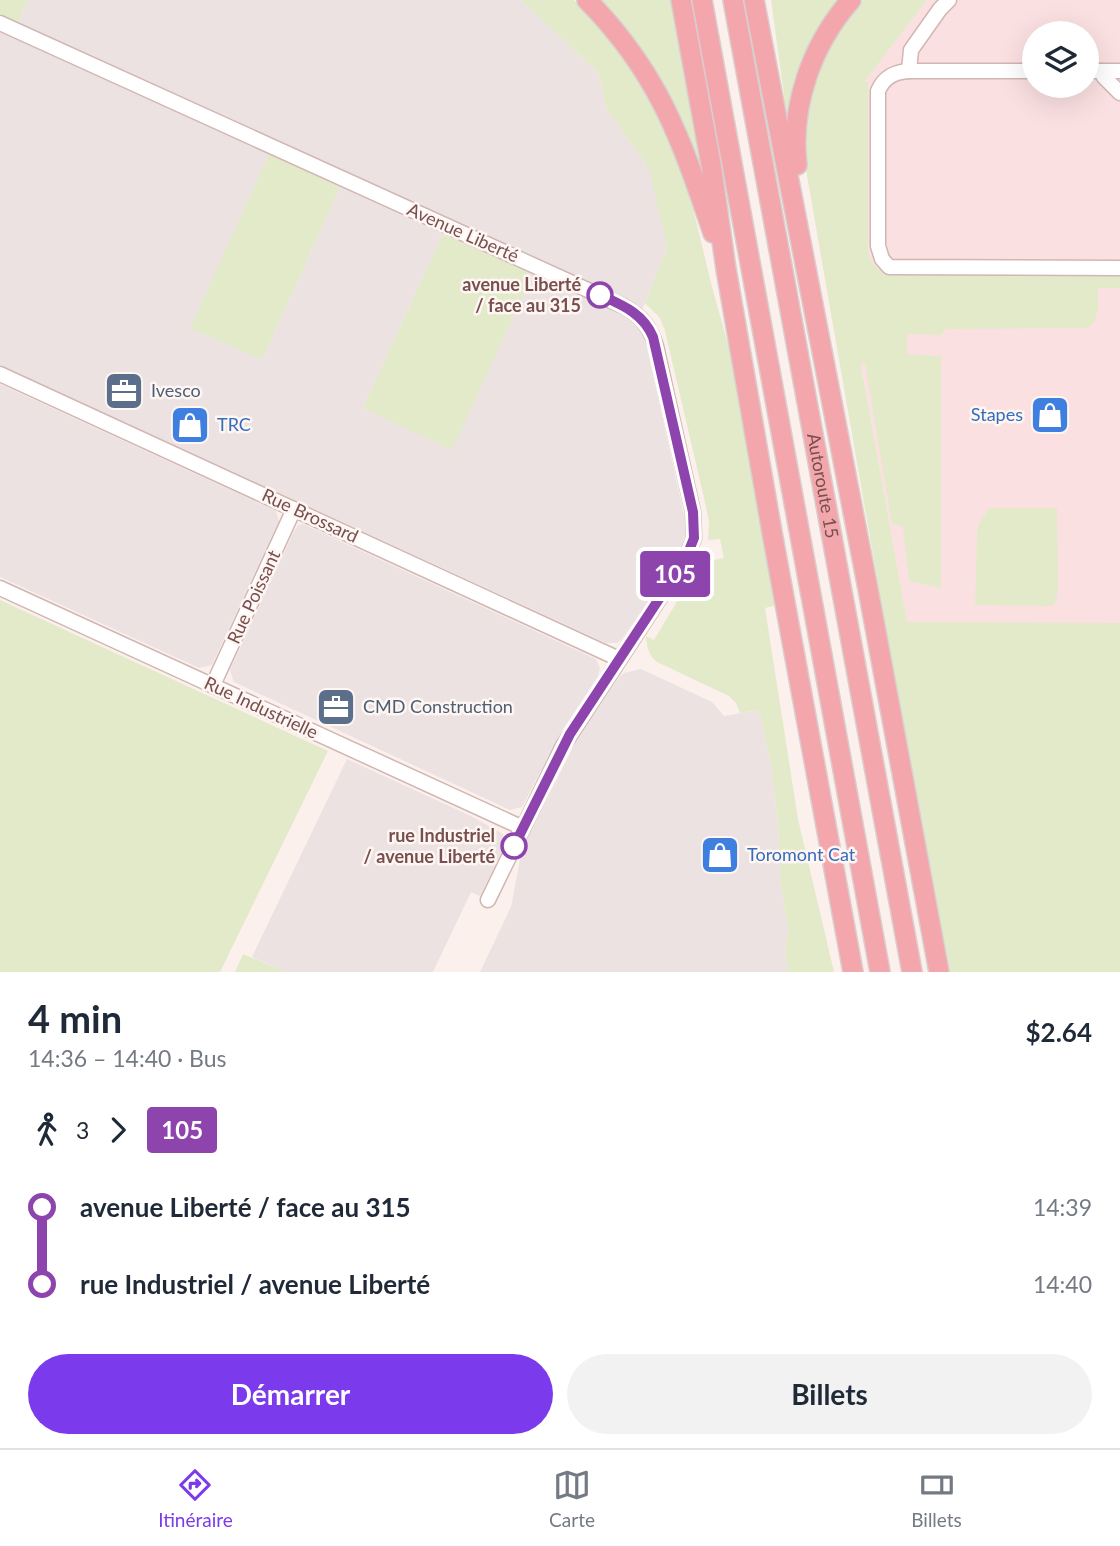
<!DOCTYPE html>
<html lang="fr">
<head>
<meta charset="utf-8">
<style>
  :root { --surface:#fff; --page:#f2f2f3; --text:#1f2937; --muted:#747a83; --line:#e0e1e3; --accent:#7c3aed }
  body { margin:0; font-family:Lato,sans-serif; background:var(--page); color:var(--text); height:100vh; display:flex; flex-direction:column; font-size:26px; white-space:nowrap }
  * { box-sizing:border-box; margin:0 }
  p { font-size:23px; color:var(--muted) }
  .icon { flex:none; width:38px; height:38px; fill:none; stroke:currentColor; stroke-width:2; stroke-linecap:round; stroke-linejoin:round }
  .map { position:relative; height:972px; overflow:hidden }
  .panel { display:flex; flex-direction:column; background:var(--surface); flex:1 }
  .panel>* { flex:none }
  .badge { padding:0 14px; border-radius:5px; font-size:24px; line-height:46px }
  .tools { position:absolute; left:1022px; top:21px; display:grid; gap:14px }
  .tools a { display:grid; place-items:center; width:77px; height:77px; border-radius:50%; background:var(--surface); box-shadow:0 7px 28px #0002; font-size:35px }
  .map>.badge { position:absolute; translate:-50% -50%; box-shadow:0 0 0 4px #fff }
  .legs { display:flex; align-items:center; gap:10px; height:77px; padding:0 28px; font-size:23px }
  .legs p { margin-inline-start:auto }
  .head { display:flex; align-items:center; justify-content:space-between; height:119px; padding:0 28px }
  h1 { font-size:38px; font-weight:700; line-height:52px }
  .action { display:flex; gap:14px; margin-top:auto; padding:14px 28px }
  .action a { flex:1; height:80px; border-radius:42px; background:var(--accent); color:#fff; font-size:28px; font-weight:700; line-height:80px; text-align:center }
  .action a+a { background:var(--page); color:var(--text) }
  ul { padding:0 28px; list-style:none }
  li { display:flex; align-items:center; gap:24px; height:77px; font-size:26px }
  li i { display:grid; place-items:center; width:10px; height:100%; margin:0 9px; background:currentColor }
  li i::after { content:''; width:18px; height:18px; margin:-9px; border:5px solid; border-radius:50%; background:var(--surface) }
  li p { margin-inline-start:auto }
  li:first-child i { background:linear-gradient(#0000 50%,currentColor 0) }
  li:last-child i { background:linear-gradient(currentColor 50%,#0000 0) }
  .dock { display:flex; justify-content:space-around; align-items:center; height:98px; border-top:2px solid var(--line); background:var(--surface); font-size:19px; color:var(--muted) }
  .dock a { display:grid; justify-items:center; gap:4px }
  .dock .on { color:var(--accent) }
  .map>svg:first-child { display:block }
</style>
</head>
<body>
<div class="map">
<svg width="1120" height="972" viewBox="0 0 1120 972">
  <rect width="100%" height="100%" fill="#fcf0ec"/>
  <path fill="#fbe0e1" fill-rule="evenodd" d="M 927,0 L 1120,0 L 1120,623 L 907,623 L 861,363 L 860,87 ZM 1034,33 L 1087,33 L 1087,86 L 1034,86 Z"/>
  <g fill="#ece2e1">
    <polygon points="28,0 521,0 598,73 607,110 645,162 652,177 667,248 643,308 619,295 18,22"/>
    <polygon points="0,32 269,154 191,328 262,360 340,187 445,235 441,237 363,408 451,449 528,285 527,271 614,310 635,323 644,336 647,346 687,529 679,554 621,640 617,643 606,643 0,365"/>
    <polygon points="0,384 276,511 279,521 212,665 199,668 0,577"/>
    <polygon points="303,524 596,659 600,668 598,676 562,731 522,807 510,810 234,682 230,670 293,533 298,525"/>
    <polygon points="641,669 712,702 724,716 759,710 771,765 778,824 781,885 788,929 785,950 788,972 480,972 511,907 522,849 574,745 619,677 624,673"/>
    <polygon points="347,759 471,816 503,834 505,845 480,896 471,892 433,972 286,972 252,957"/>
  </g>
  <g fill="#e2eaca">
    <polygon points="0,0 28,0 18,22 0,14"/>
    <path d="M 521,0 L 574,0 L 616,45 L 656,107 L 683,167 L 712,287 L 736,373 L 777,605 L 765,608 L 798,819 L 834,972 L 788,972 L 785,950 L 788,929 L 781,885 L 778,824 L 771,765 L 759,710 L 740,713 L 736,703 L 729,696 L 657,662 C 648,655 647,647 646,636 L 654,640 L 700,563 L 724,558 L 720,539 L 708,540 L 709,522 L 704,498 L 665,331 L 660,318 L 645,303 L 667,248 L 651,177 L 645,162 L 607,110 L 598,73 Z"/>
    <polygon points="595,0 671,0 708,192"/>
    <polygon points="771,0 844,0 791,116 787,117"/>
    <path d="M 863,0 L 927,0 L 865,81 L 868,83 L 868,251 C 871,265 878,272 892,275 L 1120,274 L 1120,288 L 1098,288 C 1097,302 1101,321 1087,328 L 946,329 L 941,335 L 907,334 L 907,354 L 941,356 L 941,588 L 909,581 L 903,527 L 892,524 L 865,363 L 861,364 L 907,622 L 1120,623 L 1120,972 L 950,972 L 886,629 L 806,170 C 800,106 821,48 863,0 Z"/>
    <polygon points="269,154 340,187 262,360 190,328"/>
    <polygon points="445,235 527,271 528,285 452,450 363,408 441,237"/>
    <polygon points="989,508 1057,508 1058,587 1057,597 1053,606 975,605 977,533 979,523"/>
    <polygon points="0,600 328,751 220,972 0,972"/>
    <polygon points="243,954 286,972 235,972"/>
  </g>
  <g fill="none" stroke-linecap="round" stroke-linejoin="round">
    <g stroke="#d1b6b3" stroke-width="17">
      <g id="minor">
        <polyline points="949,0 940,9 911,50 909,71 1034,71"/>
        <path d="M 0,23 L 623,306 C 641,315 650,327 656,346 L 693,512 L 694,538 L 686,558 L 563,746 L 488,900"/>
        <path d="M 909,71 C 894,72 884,77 878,91 L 878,246 L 882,259 L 889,267 L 1120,268"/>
        <polyline points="1087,71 1101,71 1104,77 1120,93"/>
        <polyline points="1101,71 1120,71"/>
        <polyline points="0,374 619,659"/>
        <polyline points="0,588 523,828"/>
        <polyline points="213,685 294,509"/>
      </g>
    </g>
    <g stroke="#d9cece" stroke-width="22">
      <g id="highway">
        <path d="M 587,0 C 659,73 681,139 713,233"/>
        <polyline points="681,0 711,164 726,269 773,538 853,972"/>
        <polyline points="702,0 880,972"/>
        <path id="s1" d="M 733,0 L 912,972"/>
        <polyline points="754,0 868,589 939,972"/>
        <path d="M 797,165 C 790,106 812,44 851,0"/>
      </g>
    </g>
    <use href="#minor" stroke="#fff" stroke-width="14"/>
    <use href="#highway" stroke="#f3a6ac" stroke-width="19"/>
  </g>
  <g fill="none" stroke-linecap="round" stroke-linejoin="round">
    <g stroke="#fff" stroke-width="16">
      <path id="line-1" d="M 514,846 L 570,734 L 686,558 L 694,538 L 693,512 L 653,337 C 643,313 622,305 600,295"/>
    </g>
    <use href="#line-1" stroke="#8e44ad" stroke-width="10"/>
  </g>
  <defs>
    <g id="office-square" transform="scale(2.0125)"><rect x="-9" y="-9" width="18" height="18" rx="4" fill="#5c6f8a" stroke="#fef6f2"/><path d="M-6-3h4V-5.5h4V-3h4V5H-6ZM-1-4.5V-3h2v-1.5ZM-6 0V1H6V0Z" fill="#fff"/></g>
    <g id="shop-square" transform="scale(2.0125)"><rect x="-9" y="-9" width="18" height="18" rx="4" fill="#3f7fe0" stroke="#fef6f2"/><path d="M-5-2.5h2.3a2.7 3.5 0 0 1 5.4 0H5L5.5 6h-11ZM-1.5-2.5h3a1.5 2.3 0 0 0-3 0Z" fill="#fff"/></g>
  </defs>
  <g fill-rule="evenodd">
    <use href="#office-square" x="124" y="391"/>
    <use href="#shop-square" x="1050" y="415"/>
    <use href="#shop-square" x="190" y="425"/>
    <use href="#office-square" x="336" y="707"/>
    <use href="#shop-square" x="720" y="855"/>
  </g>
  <g fill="#fff" stroke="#8e44ad" stroke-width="3.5">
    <circle cx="600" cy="295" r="12"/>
    <circle cx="514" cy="846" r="12"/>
  </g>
  <g text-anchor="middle" stroke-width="5" stroke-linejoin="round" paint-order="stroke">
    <g font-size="18" fill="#774f4f" stroke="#fef6f2">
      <text transform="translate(463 233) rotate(24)" y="6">Avenue Liberté</text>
      <text dy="6" stroke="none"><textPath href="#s1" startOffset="494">Autoroute 15</textPath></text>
      <text transform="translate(310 516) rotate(25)" y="6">Rue Brossard</text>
      <text transform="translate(254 597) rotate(-65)" y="6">Rue Poissant</text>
      <text transform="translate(261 708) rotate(25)" y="6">Rue Industrielle</text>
    </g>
    <g font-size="18" font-weight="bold" fill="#774f4f" stroke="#fef6f2" text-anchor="end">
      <text x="581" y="291">avenue Liberté<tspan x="581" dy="21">/ face au 315</tspan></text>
      <text x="495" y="842">rue Industriel<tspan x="495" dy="21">/ avenue Liberté</tspan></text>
    </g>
    <g font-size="18" fill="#4e5e75" stroke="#fef6f2" text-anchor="start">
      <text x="151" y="397">Ivesco</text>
      <text x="363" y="713">CMD Construction</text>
    </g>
    <g font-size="18" fill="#366cbe" stroke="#fef6f2" text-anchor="start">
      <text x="1023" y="421" text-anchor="end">Stapes</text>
      <text x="217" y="431">TRC</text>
      <text x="747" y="861">Toromont Cat</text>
    </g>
  </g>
</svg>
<div class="tools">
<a><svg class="icon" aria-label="layers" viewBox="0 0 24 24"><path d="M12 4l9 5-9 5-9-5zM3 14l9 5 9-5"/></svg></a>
</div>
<b class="badge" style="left:675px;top:574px;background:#8e44ad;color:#fff">105</b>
</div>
<section class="panel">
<div class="head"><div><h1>4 min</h1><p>14:36 – 14:40 · Bus</p></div><b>$2.64</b></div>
<div class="legs"><svg class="icon" aria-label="walk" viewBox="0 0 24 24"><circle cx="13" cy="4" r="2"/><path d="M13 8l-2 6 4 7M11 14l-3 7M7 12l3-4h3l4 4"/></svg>3<svg class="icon" aria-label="forward" viewBox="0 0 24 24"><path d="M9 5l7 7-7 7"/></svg><b class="badge" style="background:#8e44ad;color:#fff">105</b></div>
<ul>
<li><i style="color:#8e44ad"></i><b>avenue Liberté / face au 315</b><p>14:39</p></li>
<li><i style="color:#8e44ad"></i><b>rue Industriel / avenue Liberté</b><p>14:40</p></li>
</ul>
<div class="action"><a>Démarrer</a><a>Billets</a></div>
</section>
<nav class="dock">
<a class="on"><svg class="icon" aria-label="directions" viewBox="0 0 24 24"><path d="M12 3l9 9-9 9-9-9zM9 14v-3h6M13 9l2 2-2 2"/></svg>Itinéraire</a>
<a><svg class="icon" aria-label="map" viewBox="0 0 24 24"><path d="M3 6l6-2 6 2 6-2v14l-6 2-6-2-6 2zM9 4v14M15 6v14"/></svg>Carte</a>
<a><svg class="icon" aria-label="tickets" viewBox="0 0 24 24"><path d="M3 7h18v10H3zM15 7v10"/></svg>Billets</a>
</nav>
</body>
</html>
